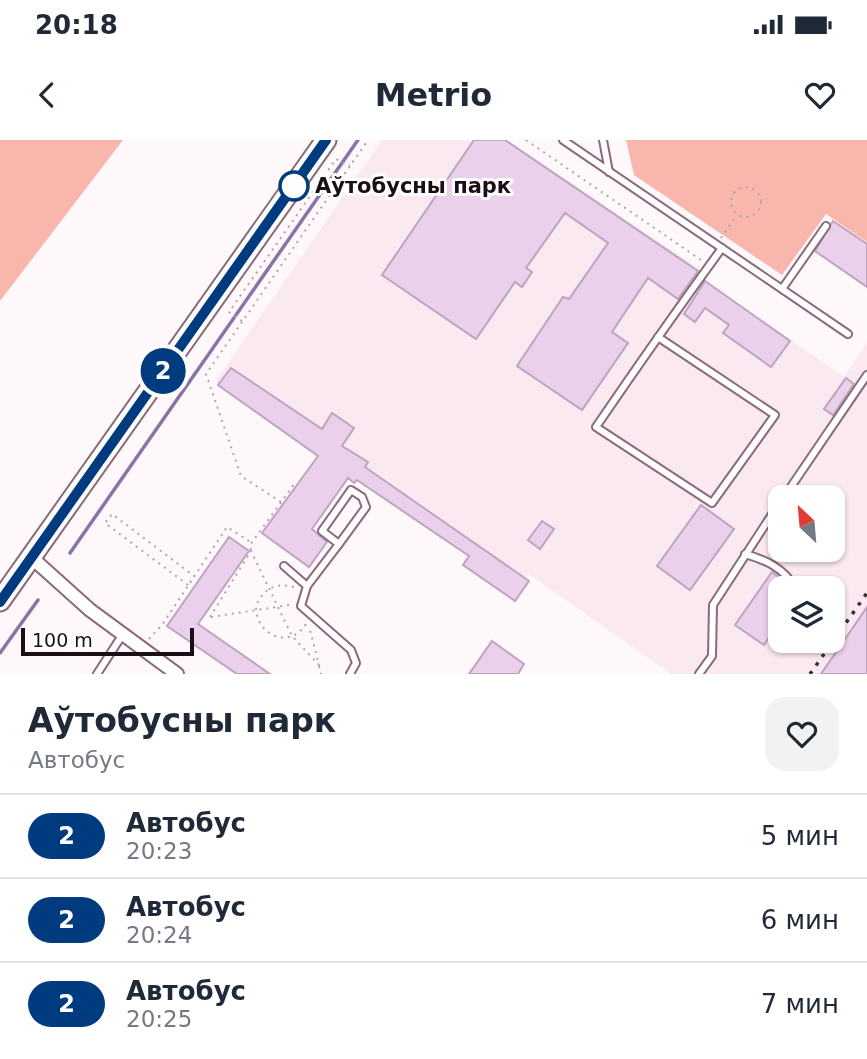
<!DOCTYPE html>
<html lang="ru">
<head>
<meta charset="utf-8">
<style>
  :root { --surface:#fff; --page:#f2f2f3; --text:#1f2937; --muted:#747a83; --line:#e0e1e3 }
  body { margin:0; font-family:"DejaVu Sans",sans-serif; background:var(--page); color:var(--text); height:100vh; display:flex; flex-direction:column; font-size:26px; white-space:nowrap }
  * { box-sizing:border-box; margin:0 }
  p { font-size:23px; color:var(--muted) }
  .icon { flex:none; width:38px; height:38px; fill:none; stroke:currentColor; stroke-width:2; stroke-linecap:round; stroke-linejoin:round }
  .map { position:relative; height:534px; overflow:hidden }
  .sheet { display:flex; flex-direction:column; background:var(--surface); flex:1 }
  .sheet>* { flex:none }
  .badge { padding:0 14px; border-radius:23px; font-size:24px; line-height:46px }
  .needle { width:46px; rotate:334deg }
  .tools { position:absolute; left:768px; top:345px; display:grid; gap:14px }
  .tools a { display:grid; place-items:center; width:77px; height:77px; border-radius:14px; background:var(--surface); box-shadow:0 2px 5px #0004; font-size:35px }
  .scale { position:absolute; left:21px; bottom:18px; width:173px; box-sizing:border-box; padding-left:7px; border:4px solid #1b0f15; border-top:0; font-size:19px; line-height:24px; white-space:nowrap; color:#1b0f15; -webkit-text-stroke:5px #fff; paint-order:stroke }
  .map>.badge { position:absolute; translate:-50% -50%; box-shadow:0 0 0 4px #fff }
  .round { display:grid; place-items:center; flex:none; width:74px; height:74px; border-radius:21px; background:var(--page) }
  .headline { display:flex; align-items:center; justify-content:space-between; height:119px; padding:0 28px }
  h1 { font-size:33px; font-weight:700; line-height:52px }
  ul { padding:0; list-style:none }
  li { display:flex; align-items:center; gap:21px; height:84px; padding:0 28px; border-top:2px solid var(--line) }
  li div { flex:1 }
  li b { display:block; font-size:26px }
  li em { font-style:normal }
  li .badge { min-width:77px; font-weight:700; text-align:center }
  .status { display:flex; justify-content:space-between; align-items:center; height:49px; padding:0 35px; background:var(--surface); direction:ltr }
  .status svg { height:19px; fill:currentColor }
  header { display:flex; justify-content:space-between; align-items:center; height:91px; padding:0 28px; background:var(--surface); font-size:32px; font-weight:700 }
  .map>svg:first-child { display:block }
</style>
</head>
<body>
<div class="status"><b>20:18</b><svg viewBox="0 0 49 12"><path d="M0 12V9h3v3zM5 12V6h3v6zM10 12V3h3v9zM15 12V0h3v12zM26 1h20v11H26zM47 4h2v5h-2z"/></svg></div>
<header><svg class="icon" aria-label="back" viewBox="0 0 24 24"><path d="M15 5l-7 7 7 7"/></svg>Metrio<svg class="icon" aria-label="heart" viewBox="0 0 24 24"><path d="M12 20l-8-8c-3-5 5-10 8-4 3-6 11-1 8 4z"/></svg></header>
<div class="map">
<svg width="867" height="534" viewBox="0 0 867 534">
  <rect width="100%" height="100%" fill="#fff8fb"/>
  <path fill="#fbe9f2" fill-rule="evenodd" d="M 382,0 L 506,0 L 700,129 L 683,154 L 693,162 L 707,142 L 844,237 L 867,203 L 867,534 L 671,534 L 529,434 L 525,438 L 469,400 L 470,398 L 366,326 L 354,343 L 215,242 ZM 780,357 L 833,357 L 833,410 L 780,410 ZM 780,448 L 833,448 L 833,500 L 780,500 Z"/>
  <g fill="#f8b6ad">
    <polygon points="0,0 123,0 0,161"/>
    <polygon points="626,0 867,0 867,102 826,74 782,135 634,35"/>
  </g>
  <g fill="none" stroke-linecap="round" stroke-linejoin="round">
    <g stroke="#8b72a7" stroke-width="3.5">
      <polyline points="70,413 358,0"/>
      <polyline points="0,513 38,460"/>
    </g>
  </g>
  <g fill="#ebd0ec" stroke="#bda4bf" stroke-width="2">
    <polygon points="474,0 505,0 698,131 678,159 648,138 612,192 628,203 582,270 517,226 563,157 569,159 608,103 565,73 526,128 532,132 522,147 515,142 476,199 382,135"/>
    <polygon points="833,81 867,104 867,147 815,111"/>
    <polygon points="705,141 790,201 771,227 723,193 729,185 705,168 695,182 684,174"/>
    <polygon points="231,228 322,289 332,273 354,288 342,306 368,322 365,327 529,441 515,461 463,425 469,416 357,340 354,343 348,338 312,389 327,402 309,427 262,393 318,316 218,245"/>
    <polygon points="846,238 854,244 833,275 824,269"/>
    <polygon points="701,365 734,389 690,450 657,426"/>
    <polygon points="542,381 554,389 540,409 528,400"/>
    <polygon points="229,397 249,411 198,484 270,534 237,534 167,486"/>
    <polygon points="772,432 784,442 775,453 780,457 780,481 764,505 735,485"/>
    <polygon points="867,467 867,534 821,534"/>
    <polygon points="492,501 524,524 518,534 469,534"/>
  </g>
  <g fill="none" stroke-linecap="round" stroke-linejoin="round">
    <g stroke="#8a6a7b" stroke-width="10">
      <g id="lane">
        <polyline points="563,0 848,194"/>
        <polyline points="603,0 609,32"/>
        <polyline points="782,149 826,86"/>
        <path d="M 658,197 L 775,275 L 712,363 L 596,287 C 637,227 679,167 722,108"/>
        <polygon points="351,350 362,357 366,367 339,404 322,391"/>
        <polyline points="784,357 867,235"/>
        <polyline points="339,404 307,446 301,466 351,510 356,523 350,534"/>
        <path d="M 745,414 C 766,420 784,428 795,448"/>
        <polyline points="284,426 307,446"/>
        <polyline points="97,534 123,494"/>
        <polyline points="699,534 712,516 713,465 780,362"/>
      </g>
    </g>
    <g stroke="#8a6a7b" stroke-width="16">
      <polyline id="street" points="31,417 90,470 177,534"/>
    </g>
    <g stroke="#8a6a7b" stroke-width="23">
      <polyline id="secondary" points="0,461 326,0"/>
    </g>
    <g stroke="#aea5a9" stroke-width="2" stroke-dasharray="2 5" stroke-linecap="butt">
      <polyline points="526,0 701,120"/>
      <circle cx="746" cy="62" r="15"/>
      <polyline points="721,98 737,75"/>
      <polyline points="242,181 229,172 336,19 350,26"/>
      <polyline points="281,362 241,336 206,234 368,0"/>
      <polyline points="251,410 250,405 295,343"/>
      <polyline points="188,445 105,383 112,374 194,436"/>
      <path d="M 294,447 C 276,442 263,449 256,466 C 255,494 289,511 306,484"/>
      <polyline points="210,477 251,411 292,496 319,525 309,486"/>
      <polyline points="211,477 289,465"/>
      <polyline points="149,499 162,485 227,387 252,403"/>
      <polyline points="319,526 321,534"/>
    </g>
    <use href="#lane" stroke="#fff" stroke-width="6"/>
    <use href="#street" stroke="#fff" stroke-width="12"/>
    <use href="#secondary" stroke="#fff" stroke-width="19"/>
    <polyline stroke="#3a2f35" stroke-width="3.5" stroke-dasharray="3.5 7" stroke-linecap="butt" points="810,534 867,453"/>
  </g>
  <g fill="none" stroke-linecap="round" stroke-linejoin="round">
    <g stroke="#fff" stroke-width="16">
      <polyline id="line" points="0,462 326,0"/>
    </g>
    <use href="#line" stroke="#003b80" stroke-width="10"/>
  </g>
  <circle fill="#fff" stroke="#003b80" stroke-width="3.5" cx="294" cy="46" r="14"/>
  <g text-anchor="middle" stroke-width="6" stroke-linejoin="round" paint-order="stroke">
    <g font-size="21" font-weight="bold" fill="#1b0f15" stroke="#fff" text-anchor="start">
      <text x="315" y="53">Аўтобусны парк</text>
    </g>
  </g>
</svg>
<div class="tools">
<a><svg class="needle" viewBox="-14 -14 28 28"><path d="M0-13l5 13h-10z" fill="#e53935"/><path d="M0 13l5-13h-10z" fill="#747a83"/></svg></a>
<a><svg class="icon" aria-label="layers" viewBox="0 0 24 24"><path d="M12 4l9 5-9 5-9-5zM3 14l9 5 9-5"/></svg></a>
</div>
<div class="scale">100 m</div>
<b class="badge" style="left:163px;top:231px;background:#003b80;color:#fff">2</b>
</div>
<section class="sheet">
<div class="headline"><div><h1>Аўтобусны парк</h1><p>Автобус</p></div><a class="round"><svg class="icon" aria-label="heart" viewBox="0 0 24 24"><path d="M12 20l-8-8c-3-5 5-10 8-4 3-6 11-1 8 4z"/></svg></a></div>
<ul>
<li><span class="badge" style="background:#003b80;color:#fff">2</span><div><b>Автобус</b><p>20:23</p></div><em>5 мин</em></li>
<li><span class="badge" style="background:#003b80;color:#fff">2</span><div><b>Автобус</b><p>20:24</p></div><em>6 мин</em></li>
<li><span class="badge" style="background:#003b80;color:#fff">2</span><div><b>Автобус</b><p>20:25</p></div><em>7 мин</em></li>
</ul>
</section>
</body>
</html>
